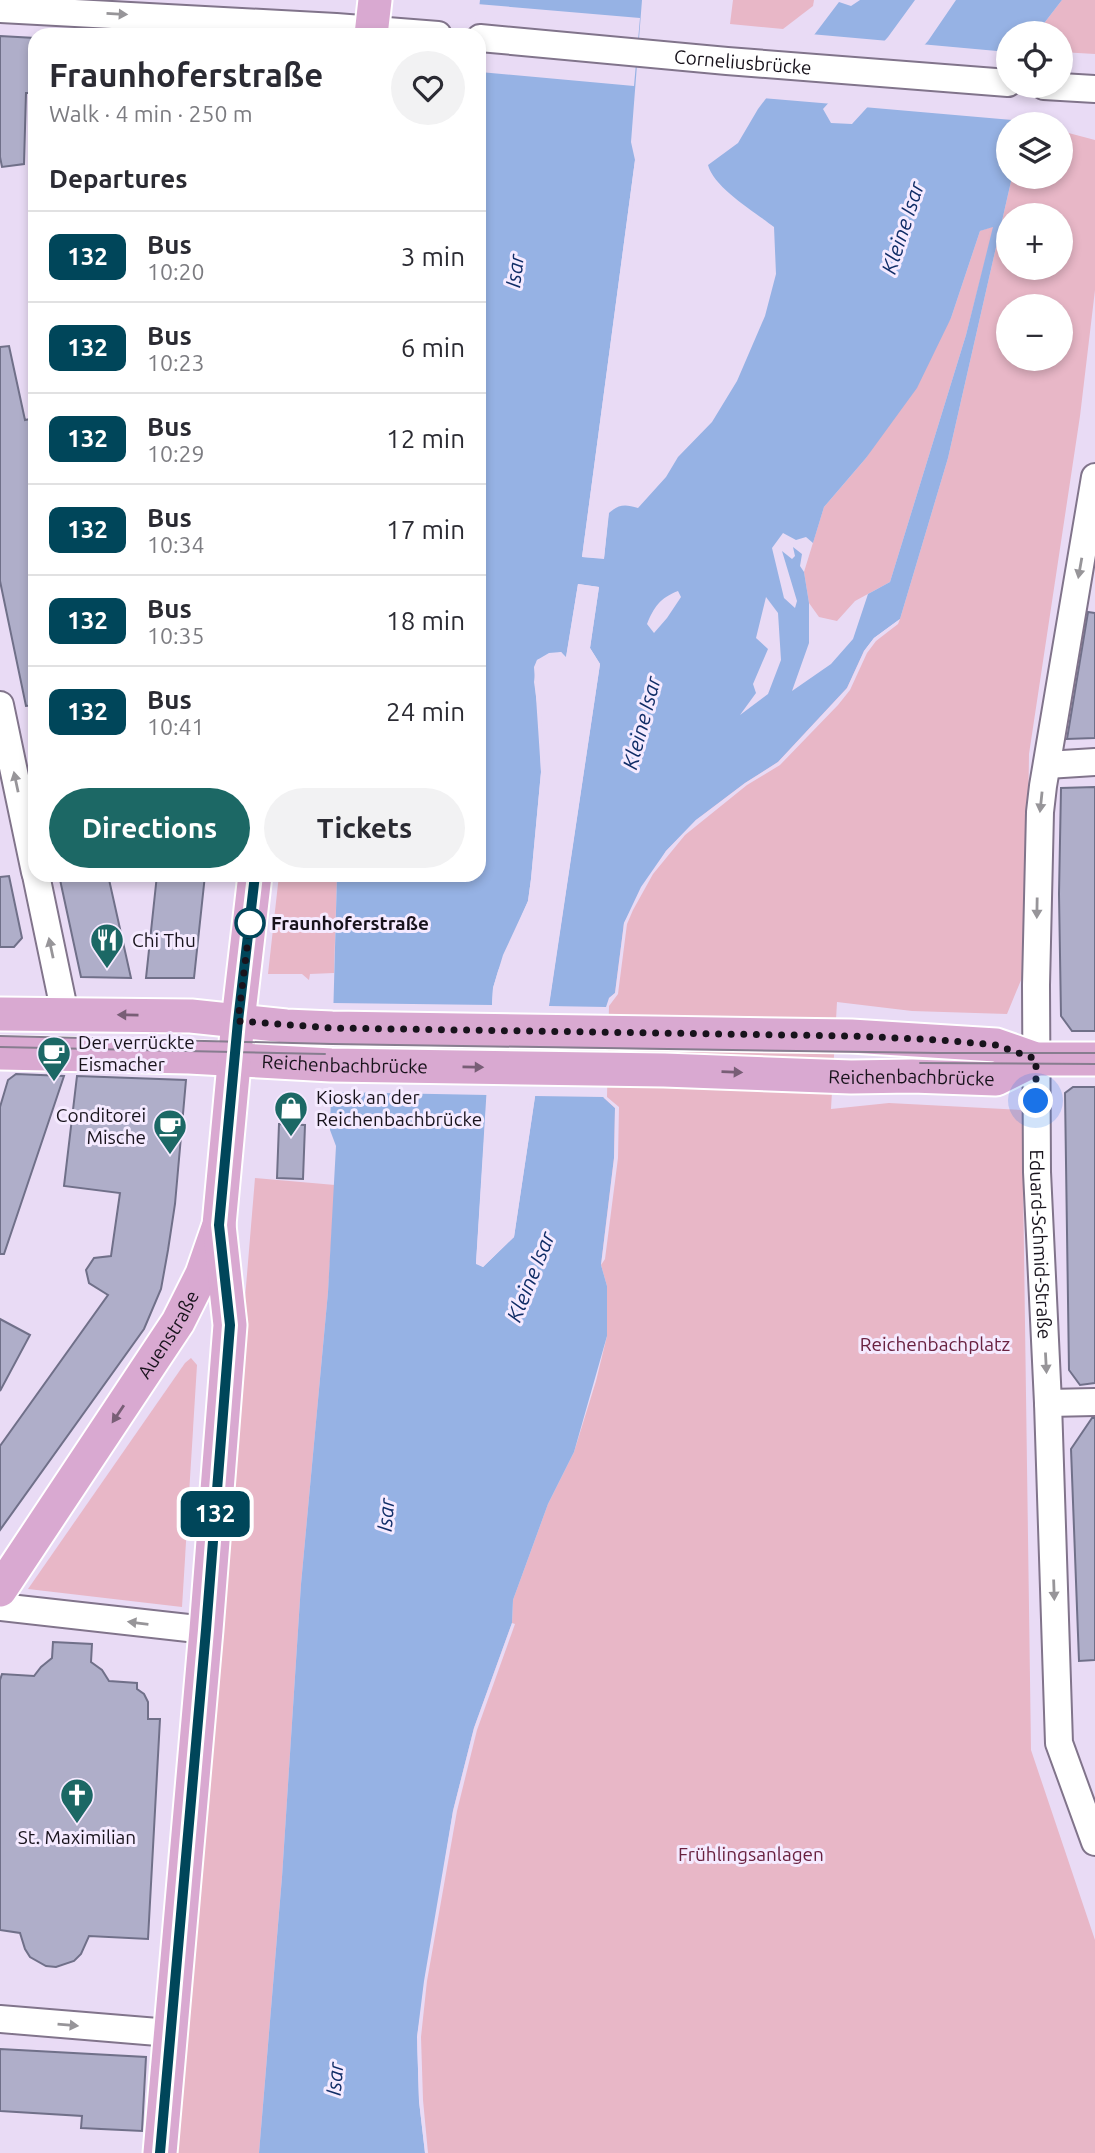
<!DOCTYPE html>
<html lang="en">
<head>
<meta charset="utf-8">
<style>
  :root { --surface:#fff; --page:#f2f2f3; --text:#2b2b33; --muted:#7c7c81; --line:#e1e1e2; --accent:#1c6865 }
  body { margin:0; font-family:Ubuntu,sans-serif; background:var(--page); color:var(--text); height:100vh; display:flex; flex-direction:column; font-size:26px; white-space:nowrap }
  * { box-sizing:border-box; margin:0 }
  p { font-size:23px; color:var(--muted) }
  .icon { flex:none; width:38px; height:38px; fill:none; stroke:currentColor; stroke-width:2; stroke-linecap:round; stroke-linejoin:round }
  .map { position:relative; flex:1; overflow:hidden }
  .side { position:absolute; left:28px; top:28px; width:458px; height:854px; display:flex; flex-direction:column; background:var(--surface); border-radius:21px; box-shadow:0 4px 10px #0003 }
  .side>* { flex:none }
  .badge { padding:0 14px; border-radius:10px; font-size:24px; line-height:46px }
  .controls { position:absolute; left:996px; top:21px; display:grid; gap:14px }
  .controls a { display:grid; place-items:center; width:77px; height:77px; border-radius:50%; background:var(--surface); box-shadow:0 4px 10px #0003; font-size:35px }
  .you { position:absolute; width:35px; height:35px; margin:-18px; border:5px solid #fff; border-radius:50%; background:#1a73e8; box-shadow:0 0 0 10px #1a73e833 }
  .map>.badge { position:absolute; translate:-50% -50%; box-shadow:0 0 0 4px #fff }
  h2 { padding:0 21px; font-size:26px; line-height:63px }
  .round { display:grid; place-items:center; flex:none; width:74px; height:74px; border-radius:37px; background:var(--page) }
  .headline { display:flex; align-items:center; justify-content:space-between; height:119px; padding:0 21px }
  h1 { font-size:33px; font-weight:700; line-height:52px }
  .action { display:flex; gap:14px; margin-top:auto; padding:14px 21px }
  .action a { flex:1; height:80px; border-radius:42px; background:var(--accent); color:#fff; font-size:28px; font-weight:700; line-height:80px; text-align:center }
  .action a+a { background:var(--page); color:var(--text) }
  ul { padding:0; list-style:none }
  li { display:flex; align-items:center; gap:21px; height:91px; padding:0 21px; border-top:2px solid var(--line) }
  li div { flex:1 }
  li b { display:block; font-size:26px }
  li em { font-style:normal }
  li .badge { min-width:77px; font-weight:700; text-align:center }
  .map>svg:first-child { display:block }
</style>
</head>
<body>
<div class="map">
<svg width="1095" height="2153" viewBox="0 0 1095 2153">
  <rect width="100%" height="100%" fill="#e9dbf5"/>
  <g fill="#e8b7c7" fill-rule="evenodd">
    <polygon points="733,0 814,0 813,6 783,29 730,24"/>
    <polygon points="1062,0 1095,0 1095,54 1061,52 1060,33 1040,33 1045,22"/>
    <path d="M 1061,131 L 1095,140 L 1095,290 L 1080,416 L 1029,754 L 1026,968 L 1007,1014 L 912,1011 L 837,1002 L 831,1109 L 889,1103 L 1022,1110 L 1031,1750 L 1095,1940 L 1095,2153 L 425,2153 L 417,2037 L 453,1811 L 474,1728 L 512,1623 L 513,1600 L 548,1504 L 574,1452 L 596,1381 L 607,1336 L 607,1286 L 601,1265 L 606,1005 L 624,923 L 666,851 L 864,651 L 900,619 L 948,458 L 1012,177 L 1060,177 ZM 1008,215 L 1060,215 L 1060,268 L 1008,268 ZM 1008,306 L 1060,306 L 1060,359 L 1008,359 Z"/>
    <polygon points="994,226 966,335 890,582 855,601 837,621 819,617 809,603 804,572 824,507 866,458 951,318 980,231"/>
    <polygon points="279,875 337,875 334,973 310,974 309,980 302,974 268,974"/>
    <polygon points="255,1178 335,1185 328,1292 301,1584 282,1877 259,2153 174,2153"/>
    <polygon points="191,1358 197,1365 182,1607 28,1589 185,1363"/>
  </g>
  <path fill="#96b2e4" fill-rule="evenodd" d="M 480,0 L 642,0 L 631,142 L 635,160 L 582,557 L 604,558 L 609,513 C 619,504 625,504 638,508 L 666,477 L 678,457 L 712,422 L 737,381 L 765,316 L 776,274 L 774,227 C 755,212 714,188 708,165 L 738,143 L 758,109 L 839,2 L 851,6 L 860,0 L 915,0 L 888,37 L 823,109 L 831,123 L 852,124 L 928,41 L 956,0 L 1062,0 L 1045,22 L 1040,33 L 1008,33 L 1008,86 L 1024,121 L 1023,124 L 1008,124 L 1008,177 L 1012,177 L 948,458 L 900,619 L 874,638 L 864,651 L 847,688 L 778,762 L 745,783 L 696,820 L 666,851 L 624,923 L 615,993 L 609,998 L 604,1098 L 615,1108 L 614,1158 L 601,1265 L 607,1286 L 607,1336 L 574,1452 L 548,1504 L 513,1600 L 512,1623 L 474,1728 L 453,1811 L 417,2037 L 419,2101 L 425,2153 L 259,2153 L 282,1877 L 301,1584 L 328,1292 L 336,1146 L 330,1130 L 337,875 L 480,875 L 480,35 L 476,35 ZM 993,227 L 966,335 L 890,582 L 868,594 L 853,639 L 831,664 L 792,691 L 809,643 L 809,603 L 804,572 L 800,566 L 802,554 L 793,547 L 795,556 L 792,559 L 782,551 L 797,601 L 795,608 L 784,598 L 772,548 L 783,533 L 796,540 L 806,537 L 813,543 L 824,507 L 866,458 L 917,388 L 951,318 L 980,231 ZM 578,584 L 599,587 L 590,648 L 600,664 L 514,1237 L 483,1267 L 476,1263 L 493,988 L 503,955 L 528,901 L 531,879 L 541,772 L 539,717 L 534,682 L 537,660 L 561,652 L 566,658 ZM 678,591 L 681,597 L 667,618 L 654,633 L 647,624 C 654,607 660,598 678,591 ZM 766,597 L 778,613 L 781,660 L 768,694 L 740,715 L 756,693 L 753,684 L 768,649 L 756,638 Z"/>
  <g fill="#e9dbf5" fill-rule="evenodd">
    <polygon points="477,4 640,18 634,86 480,72 480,35 474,35"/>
    <polygon points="810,34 889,41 833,104 762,98"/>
    <polygon points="920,44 1008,52 1008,86 1027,86 1025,121 863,107"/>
    <polygon points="635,160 638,164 586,554 601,555 605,513 609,508 604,559 582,557"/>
    <path d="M 578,584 L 599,587 L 590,648 L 600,664 L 549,1006 L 606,1007 L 609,998 L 615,993 L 624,923 L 641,887 L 666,851 L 696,820 L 745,783 L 778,762 L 847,688 L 864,651 L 874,638 L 900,619 L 898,624 L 876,641 L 867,653 L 850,690 L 838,705 L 780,765 L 747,785 L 685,835 L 653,874 L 633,910 L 627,924 L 618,994 L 609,1006 L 607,1097 L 619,1107 L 618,1158 L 605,1259 L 601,1265 L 614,1158 L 615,1108 L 603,1097 L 535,1096 L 514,1237 L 483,1267 L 476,1264 L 487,1095 L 330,1092 L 333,1003 L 492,1005 L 493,988 L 498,971 L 528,901 L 531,879 L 541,772 L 534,667 L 537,660 L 549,653 L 561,652 L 566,657 ZM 581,588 L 595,590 L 587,648 L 596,664 L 510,1235 L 482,1262 L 479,1261 L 496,989 L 507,956 L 531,902 L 542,811 L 545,772 L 538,668 L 545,658 L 554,655 L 559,656 L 564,662 L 569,660 Z"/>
    <polygon points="512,1623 515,1624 477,1730 457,1811 427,1981 421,2037 423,2100 428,2153 425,2153 419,2101 417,2037 424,1981 453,1811 474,1728"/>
  </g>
  <g fill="#afaec9" stroke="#707089" stroke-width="2">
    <polygon points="0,36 35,38 35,93 26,93 24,164 2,167 0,157"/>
    <polygon points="9,346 25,420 35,418 35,705 26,706 0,581 0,347"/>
    <polygon points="1088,612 1095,613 1095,738 1067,739"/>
    <polygon points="1095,787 1095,1031 1072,1031 1061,1016 1059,894 1061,788"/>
    <polygon points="59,875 108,875 131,978 81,977"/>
    <polygon points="157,875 205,875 194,978 146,978"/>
    <polygon points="9,876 22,938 14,947 0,947 0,877"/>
    <polygon points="16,1074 64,1076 4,1254 0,1254 0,1107 8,1080"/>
    <polygon points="77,1076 186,1080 175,1204 168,1250 161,1289 144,1329 0,1530 0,1446 108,1295 89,1283 86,1270 94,1258 111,1256 120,1193 64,1186"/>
    <polygon points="1073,1087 1095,1087 1095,1383 1080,1385 1069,1370 1065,1093"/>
    <polygon points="279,1124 305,1125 303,1179 277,1178"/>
    <polygon points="0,1319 30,1335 0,1391"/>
    <polygon points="1092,1418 1095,1418 1095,1660 1079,1661 1071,1449"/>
    <polygon points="53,1642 92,1644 91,1662 102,1670 109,1681 137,1683 137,1689 144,1694 148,1702 148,1719 160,1719 148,1939 89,1936 81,1954 74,1961 56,1967 46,1966 30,1957 25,1949 20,1933 0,1930 0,1680 2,1674 34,1676 41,1667 52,1658"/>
    <polygon points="0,2049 146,2057 142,2131 81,2128 82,2116 0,2111"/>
  </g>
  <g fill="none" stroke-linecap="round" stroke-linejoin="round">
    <g stroke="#81748b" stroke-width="30">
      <g id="minor">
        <polyline points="0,9 336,27 438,35"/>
        <path id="s1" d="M 480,38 L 727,61 L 1008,83"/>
        <polyline points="1044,86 1095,89"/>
        <path id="s2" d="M 1095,477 L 1043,786 L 1040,812 L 1036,985 L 1037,1172 L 1048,1403 L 1059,1743 L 1095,1842"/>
        <polyline points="0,705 35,872"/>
        <polyline points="1047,765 1095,762"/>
        <polyline points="36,875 65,1014"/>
        <polyline points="1048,1403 1095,1402"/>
        <polyline points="0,1607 206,1630"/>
        <polyline points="0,2019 170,2033"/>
      </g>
    </g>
    <g stroke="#fff" stroke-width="37">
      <g id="major">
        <polyline points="371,35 375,0"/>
        <polyline points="0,1014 191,1016 286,1026 332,1028 851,1036 996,1045 1036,1059 1095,1059"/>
        <path id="s3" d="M 0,1053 L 189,1057 L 331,1065 L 664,1070 L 851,1077 L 912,1076 L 996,1079 L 1036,1059"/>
        <path id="s4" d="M 0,1590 L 178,1322 L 202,1274 L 219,1225 L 238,1021 L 255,875"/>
        <polyline points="160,2153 206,1630 230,1325 219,1225"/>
      </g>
    </g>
    <use href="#minor" stroke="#fff" stroke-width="26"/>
    <use href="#major" stroke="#d9a9d1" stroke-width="33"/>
    <g stroke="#877d8f" stroke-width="2">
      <polyline points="0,1036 332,1044 938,1053 1095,1053"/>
      <polyline points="0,1047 325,1054"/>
      <polyline points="920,1063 1095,1064"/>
    </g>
  </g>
  <defs><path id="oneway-solid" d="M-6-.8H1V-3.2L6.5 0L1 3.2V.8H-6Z" transform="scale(1.75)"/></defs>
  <g fill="#979599">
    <use href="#oneway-solid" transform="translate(117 14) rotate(3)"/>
    <use href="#oneway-solid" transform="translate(1080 568) rotate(100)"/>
    <use href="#oneway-solid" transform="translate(16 782) rotate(-102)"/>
    <use href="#oneway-solid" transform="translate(1041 802) rotate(96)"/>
    <use href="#oneway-solid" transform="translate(1037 908) rotate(91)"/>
    <use href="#oneway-solid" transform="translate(51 948) rotate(-102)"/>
    <use href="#oneway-solid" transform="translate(1046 1363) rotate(87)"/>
    <use href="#oneway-solid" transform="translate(1054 1590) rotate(88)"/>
    <use href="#oneway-solid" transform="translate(138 1623) rotate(-173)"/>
    <use href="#oneway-solid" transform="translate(68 2025) rotate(5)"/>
  </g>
  <g fill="#785e76">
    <use href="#oneway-solid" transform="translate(128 1015) rotate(-179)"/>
    <use href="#oneway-solid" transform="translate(473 1067) rotate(1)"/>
    <use href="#oneway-solid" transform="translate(732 1072) rotate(2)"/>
    <use href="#oneway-solid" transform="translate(118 1414) rotate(124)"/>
  </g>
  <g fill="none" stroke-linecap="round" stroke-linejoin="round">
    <g stroke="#fff" stroke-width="16">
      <polyline id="line" points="160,2153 206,1630 230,1325 219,1225 238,1021 255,875"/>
    </g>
    <use href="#line" stroke="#00465a" stroke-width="10"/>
    <polyline stroke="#18131c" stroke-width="7" stroke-dasharray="0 12.6" points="250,923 238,1021 332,1028 852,1036 941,1040 996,1045 1036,1059 1036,1101"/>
  </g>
  <defs>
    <g id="restaurant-pin" transform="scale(1.75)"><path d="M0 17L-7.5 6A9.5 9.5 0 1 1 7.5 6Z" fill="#1c6865" stroke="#f5eaff"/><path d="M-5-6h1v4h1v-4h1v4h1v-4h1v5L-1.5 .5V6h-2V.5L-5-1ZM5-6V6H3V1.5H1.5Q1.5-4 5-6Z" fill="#fff"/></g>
    <g id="cafe-pin" transform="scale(1.75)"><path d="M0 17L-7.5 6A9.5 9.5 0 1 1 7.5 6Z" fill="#1c6865" stroke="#f5eaff"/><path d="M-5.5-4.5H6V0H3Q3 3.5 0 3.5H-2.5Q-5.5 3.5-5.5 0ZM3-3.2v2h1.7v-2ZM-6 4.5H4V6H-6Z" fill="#fff"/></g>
    <g id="shop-pin" transform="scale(1.75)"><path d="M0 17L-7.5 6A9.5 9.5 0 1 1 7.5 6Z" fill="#1c6865" stroke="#f5eaff"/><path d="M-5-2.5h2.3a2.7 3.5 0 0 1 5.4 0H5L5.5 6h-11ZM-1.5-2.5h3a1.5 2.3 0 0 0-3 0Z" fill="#fff"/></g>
    <g id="church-pin" transform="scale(1.75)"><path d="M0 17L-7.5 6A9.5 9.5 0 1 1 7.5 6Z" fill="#1c6865" stroke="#f5eaff"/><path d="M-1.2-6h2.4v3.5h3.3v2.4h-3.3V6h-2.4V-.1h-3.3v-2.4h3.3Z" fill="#fff"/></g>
  </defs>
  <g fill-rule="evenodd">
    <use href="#restaurant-pin" x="107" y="940"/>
    <use href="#cafe-pin" x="54" y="1053"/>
    <use href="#shop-pin" x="291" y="1108"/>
    <use href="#cafe-pin" x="170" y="1126"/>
    <use href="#church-pin" x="77" y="1795"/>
  </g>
  <circle fill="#fff" stroke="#00465a" stroke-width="3.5" cx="250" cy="923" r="14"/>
  <g text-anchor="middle" stroke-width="6" stroke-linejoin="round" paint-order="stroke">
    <g font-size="19" fill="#18131c" stroke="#f5eaff">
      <text dy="7" stroke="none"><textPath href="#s1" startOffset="264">Corneliusbrücke</textPath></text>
      <text dy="7" stroke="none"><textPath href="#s3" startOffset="345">Reichenbachbrücke</textPath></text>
      <text dy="7" stroke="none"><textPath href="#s3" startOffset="912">Reichenbachbrücke</textPath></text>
      <text dy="7" stroke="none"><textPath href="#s2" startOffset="772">Eduard-Schmid-Straße</textPath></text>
      <text dy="7" stroke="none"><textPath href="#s4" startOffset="306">Auenstraße</textPath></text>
    </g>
    <g font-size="19" font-weight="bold" fill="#18131c" stroke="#f5eaff" text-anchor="start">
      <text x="271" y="930">Fraunhoferstraße</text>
    </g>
    <g font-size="19" fill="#18131c" stroke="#f5eaff" text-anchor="start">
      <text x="132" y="947">Chi Thu</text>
      <text x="78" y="1049">Der verrückte<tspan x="78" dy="22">Eismacher</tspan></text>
      <text x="316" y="1104">Kiosk an der<tspan x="316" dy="22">Reichenbachbrücke</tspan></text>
      <text x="146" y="1122" text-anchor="end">Conditorei<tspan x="146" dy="22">Mische</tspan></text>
      <text x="77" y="1844" text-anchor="middle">St. Maximilian</text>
    </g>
    <g font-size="19" fill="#692140" stroke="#f5eaff">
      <text x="935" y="1351">Reichenbachplatz</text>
      <text x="751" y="1861">Frühlingsanlagen</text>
    </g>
    <g font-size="21" font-style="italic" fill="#102d67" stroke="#f5eaff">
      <text transform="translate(903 228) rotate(-72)" y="7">Kleine Isar</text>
      <text transform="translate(515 271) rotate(-83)" y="7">Isar</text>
      <text transform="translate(642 723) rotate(-75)" y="7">Kleine Isar</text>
      <text transform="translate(531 1277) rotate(-68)" y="7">Kleine Isar</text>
      <text transform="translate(386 1515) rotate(-85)" y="7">Isar</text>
      <text transform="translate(335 2079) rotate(-85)" y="7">Isar</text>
    </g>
  </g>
</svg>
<div class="controls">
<a><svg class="icon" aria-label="locate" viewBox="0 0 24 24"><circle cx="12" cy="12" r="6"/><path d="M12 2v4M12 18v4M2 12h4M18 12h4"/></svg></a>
<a><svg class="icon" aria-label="layers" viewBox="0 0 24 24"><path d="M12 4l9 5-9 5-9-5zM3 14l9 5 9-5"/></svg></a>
<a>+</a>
<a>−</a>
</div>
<div class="you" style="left:1036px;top:1101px"></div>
<b class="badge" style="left:215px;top:1514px;background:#00465a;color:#fff">132</b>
<section class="side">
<div class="headline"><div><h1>Fraunhoferstraße</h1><p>Walk · 4 min · 250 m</p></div><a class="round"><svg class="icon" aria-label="heart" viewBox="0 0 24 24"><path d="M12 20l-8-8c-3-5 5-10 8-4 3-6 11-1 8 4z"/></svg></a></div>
<h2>Departures</h2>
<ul>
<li><span class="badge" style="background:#00465a;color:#fff">132</span><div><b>Bus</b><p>10:20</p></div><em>3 min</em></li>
<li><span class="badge" style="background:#00465a;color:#fff">132</span><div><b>Bus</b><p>10:23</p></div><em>6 min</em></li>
<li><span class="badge" style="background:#00465a;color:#fff">132</span><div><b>Bus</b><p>10:29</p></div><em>12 min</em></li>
<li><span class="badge" style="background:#00465a;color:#fff">132</span><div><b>Bus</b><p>10:34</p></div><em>17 min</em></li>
<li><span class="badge" style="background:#00465a;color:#fff">132</span><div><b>Bus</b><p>10:35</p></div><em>18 min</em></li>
<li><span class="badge" style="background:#00465a;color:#fff">132</span><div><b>Bus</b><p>10:41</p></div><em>24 min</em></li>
</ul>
<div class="action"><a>Directions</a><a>Tickets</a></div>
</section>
</div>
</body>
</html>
